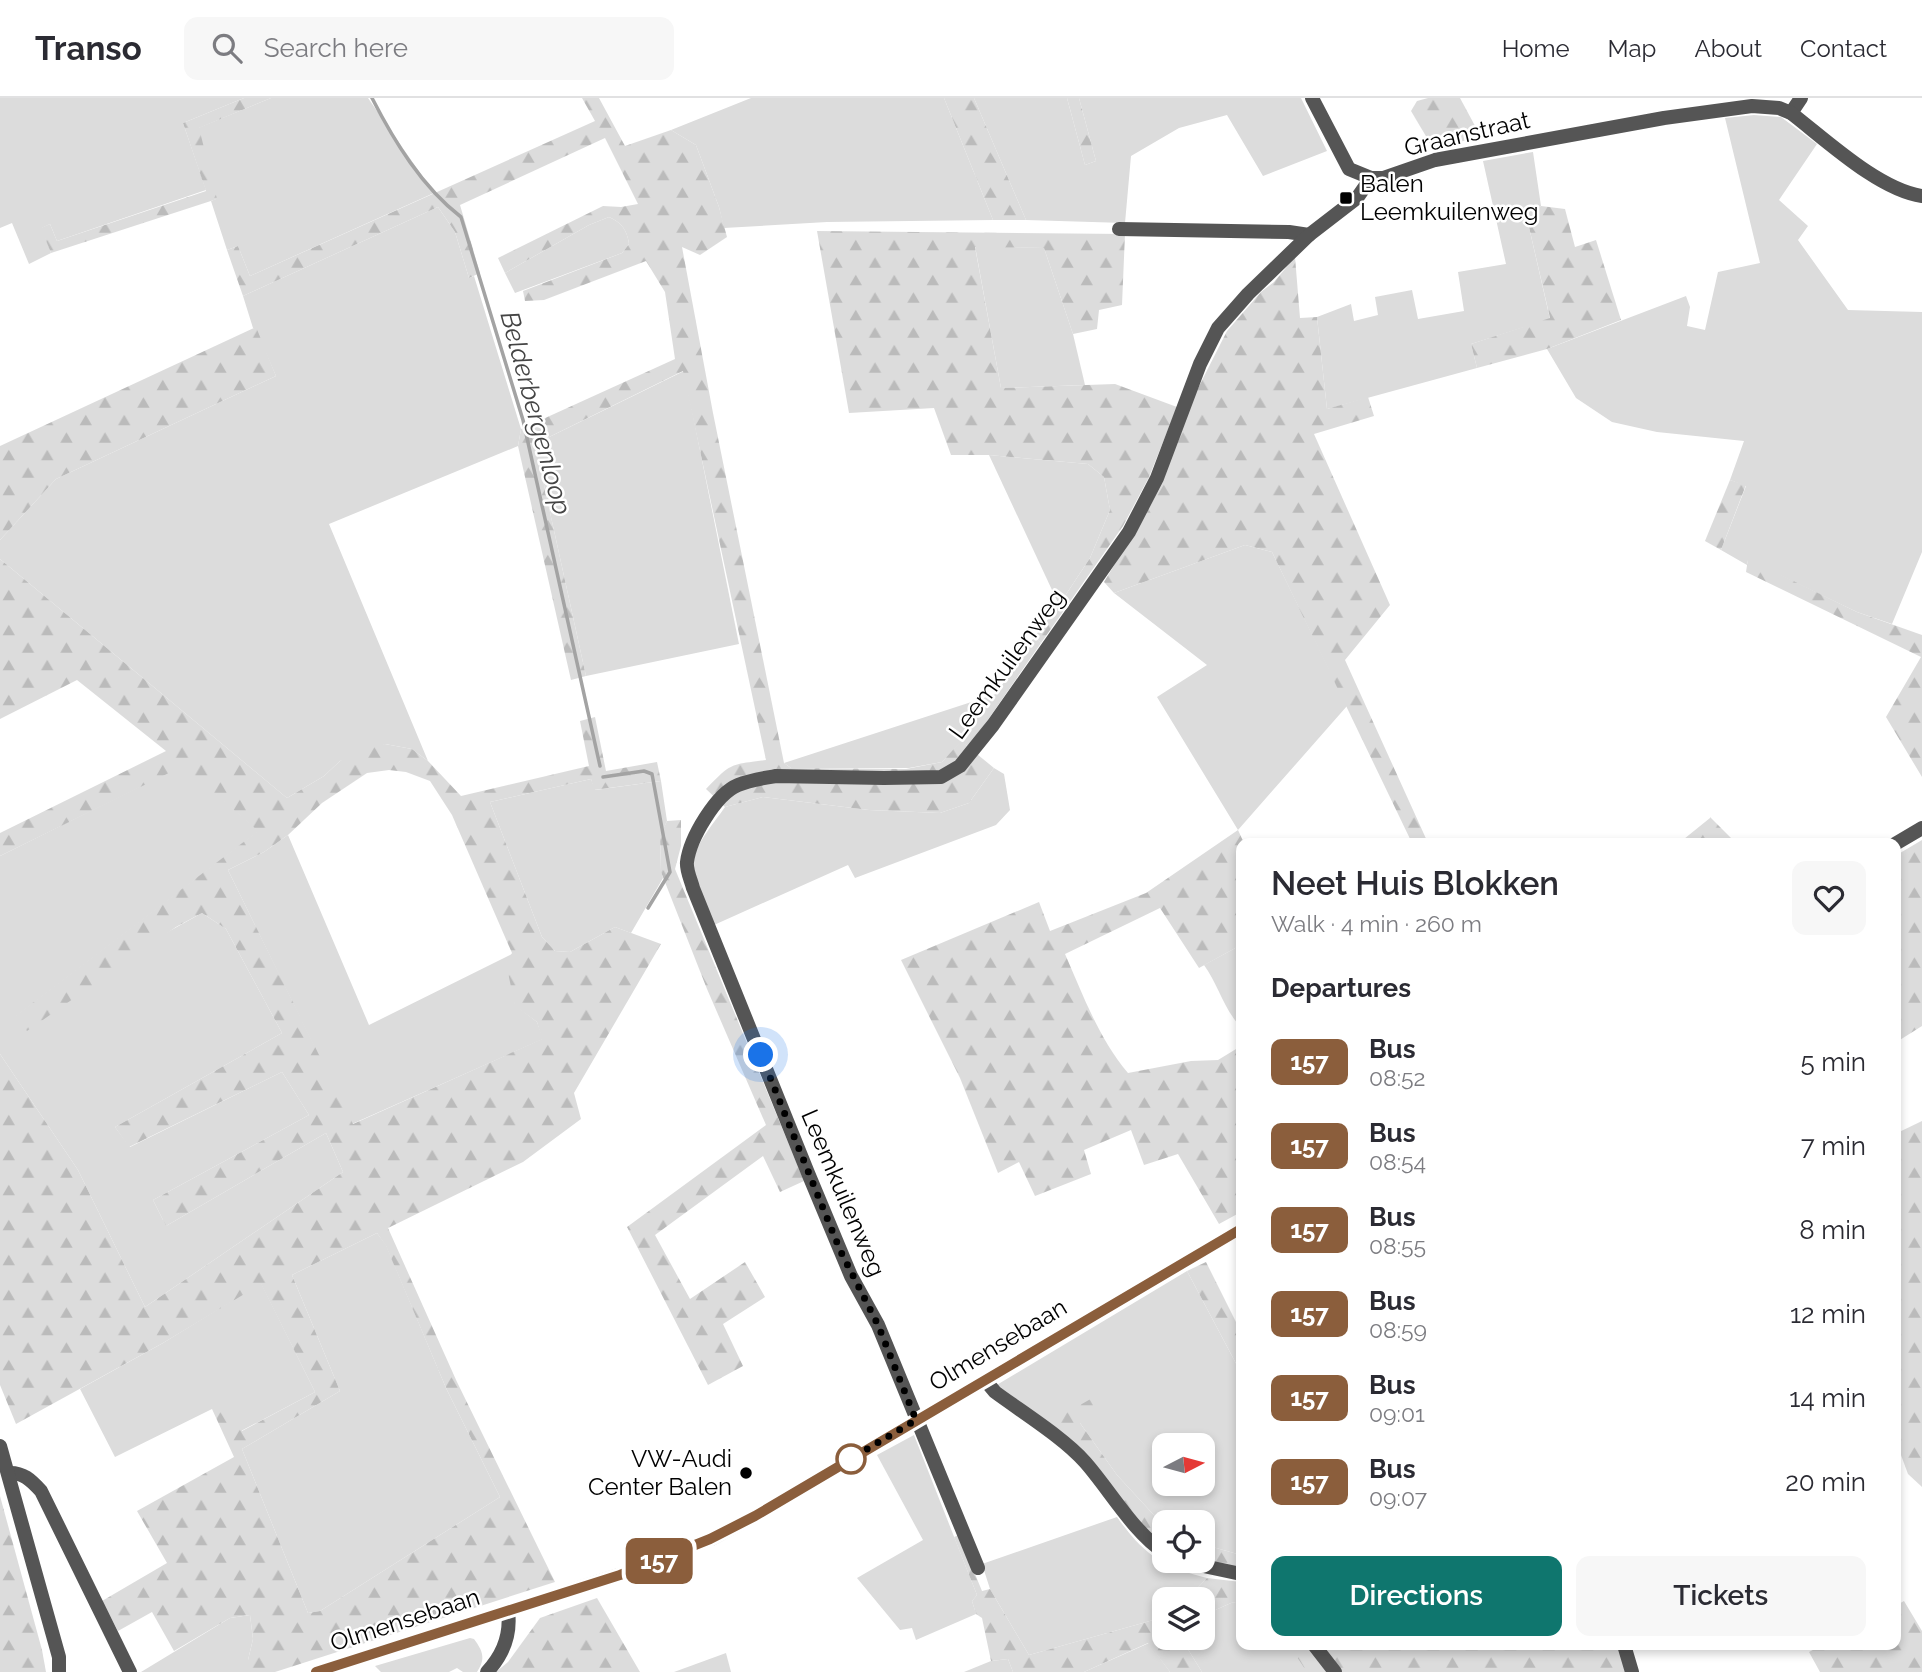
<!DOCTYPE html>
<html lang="en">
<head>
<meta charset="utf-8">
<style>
  :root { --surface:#fff; --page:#f7f7f7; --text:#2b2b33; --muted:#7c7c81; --line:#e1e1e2; --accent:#0f766e }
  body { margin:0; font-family:Raleway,sans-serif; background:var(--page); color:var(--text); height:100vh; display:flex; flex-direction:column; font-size:26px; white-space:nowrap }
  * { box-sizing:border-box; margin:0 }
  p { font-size:23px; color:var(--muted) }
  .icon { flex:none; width:38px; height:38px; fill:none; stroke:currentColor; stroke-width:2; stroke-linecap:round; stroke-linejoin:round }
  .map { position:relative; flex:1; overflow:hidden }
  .drawer { position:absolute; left:1236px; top:740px; width:665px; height:812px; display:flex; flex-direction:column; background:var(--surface); border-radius:14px; box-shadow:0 4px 10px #0003 }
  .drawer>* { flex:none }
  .badge { padding:0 14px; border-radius:10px; font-size:24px; line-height:46px }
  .needle { width:46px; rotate:84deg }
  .buttons { position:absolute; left:1152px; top:1335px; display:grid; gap:14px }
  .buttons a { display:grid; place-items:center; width:63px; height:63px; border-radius:14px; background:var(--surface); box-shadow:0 4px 10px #0003; font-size:35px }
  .you { position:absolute; width:35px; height:35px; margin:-18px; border:5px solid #fff; border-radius:50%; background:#1a73e8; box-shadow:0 0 0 10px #1a73e833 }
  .map>.badge { position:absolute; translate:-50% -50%; box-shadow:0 0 0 4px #fff }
  h2 { padding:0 35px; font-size:26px; line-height:63px }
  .round { display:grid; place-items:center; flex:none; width:74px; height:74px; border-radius:14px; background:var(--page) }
  .overview { display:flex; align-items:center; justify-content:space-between; height:119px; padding:0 35px }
  h1 { font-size:33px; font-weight:600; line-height:52px }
  .button { display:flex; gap:14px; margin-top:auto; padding:14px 35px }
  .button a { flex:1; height:80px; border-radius:14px; background:var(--accent); color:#fff; font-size:28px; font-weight:600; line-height:80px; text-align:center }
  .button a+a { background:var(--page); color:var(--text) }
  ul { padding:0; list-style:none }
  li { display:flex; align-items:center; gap:21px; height:84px; padding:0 35px }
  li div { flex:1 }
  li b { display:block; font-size:26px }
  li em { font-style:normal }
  li .badge { min-width:77px; font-weight:700; text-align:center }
  header { display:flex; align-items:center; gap:42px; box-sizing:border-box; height:98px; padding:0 35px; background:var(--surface); border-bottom:2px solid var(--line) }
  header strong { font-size:33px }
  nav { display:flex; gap:38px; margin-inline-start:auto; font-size:24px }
  .search { width:490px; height:63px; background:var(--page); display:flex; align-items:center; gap:18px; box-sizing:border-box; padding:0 24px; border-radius:14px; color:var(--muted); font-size:26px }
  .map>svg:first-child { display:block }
</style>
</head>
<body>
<header>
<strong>Transo</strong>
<div class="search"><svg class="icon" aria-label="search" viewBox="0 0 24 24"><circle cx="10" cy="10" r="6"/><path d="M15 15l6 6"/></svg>Search here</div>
<nav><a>Home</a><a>Map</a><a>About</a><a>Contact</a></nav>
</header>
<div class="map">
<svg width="1922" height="1574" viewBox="0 0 1922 1574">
  <defs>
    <pattern id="forest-firs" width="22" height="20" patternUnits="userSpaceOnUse" patternTransform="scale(1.75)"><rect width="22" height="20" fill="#dcdcdc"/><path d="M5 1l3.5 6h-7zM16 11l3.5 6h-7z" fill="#bbb"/></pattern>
  </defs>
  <rect width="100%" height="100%" fill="#fff"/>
  <g fill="#dcdcdc" fill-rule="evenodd">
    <polygon points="0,0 244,0 183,25 206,92 57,143 50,126 42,130 51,155 29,166 12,125 0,130"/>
    <polygon points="271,0 368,0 434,95 250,178 238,148 227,152 211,103 216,101 198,30"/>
    <polygon points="751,0 944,0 993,122 827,124 724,130 719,109 696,47 671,32"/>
    <polygon points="974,0 1067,0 1085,67 1096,63 1079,0 1301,0 1327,53 1263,78 1227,17 1179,30 1131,58 1125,125 1026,122"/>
    <polygon points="1754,17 1781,19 1817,46 1779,102 1808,128 1798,142 1848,212 1922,214 1922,454 1892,526 1857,514 1748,462 1747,467 1721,452 1746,388 1730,382 1744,343 1657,334 1612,324 1576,300 1547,251 1686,198 1690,209 1687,228 1705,232 1718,174 1760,165 1725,20"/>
    <polygon points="1533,54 1541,108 1526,116 1550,221 1471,246 1477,270 1327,311 1317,219 1351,206 1354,223 1378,217 1375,199 1412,192 1418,221 1464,213 1458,174 1506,166 1483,63"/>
    <polygon points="438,109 455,134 469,180 474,178 521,331 518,348 329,426 428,663 412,651 385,646 340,663 324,678 287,700 0,461 0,442 56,381 276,278 255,230 253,230 243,198"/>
    <path d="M 609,119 C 622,125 627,132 629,146 L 622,155 L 515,195 L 505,175 L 589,127 Z"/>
    <polygon points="975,148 1044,150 1073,236 1085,287 1001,290"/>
    <polygon points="684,273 739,546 586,578 535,346"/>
    <polygon points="989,357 1088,366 1104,379 1110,412 1090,460 1059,507"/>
    <polygon points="1245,447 1272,454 1347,608 1238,732 1157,599 1207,567 1114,495"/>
    <polygon points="1035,538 1041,545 969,649 961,644 942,664 909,670 791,670 784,665 996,596"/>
    <polygon points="183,667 259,733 15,919 202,815 226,831 282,935 115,1029 130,1049 282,974 309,1017 153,1102 166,1128 326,1035 343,1074 145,1209 78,1072 0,956 0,758"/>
    <path d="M 994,670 L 1004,676 L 1010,712 L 996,727 L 855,780 L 848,767 L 714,827 C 707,811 690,781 693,763 C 697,744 714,725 725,709 L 763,699 L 869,712 L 940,715 L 969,705 Z"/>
    <polygon points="591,681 595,692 661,683 667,723 660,738 661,773 663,780 631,835 615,829 570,854 555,853 542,839 490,704"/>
    <polygon points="288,737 369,927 512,856 515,907 537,924 543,941 352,1026 228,772 264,754"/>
    <path d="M 1241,847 L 1241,929 C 1224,912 1218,886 1204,867 Z"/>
    <polygon points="377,1135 386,1147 446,1290 500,1399 320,1513 308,1515 242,1351 340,1293 292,1177"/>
    <path d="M 1187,1173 L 1241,1275 L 1241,1457 L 1202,1446 L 1202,1424 L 1164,1424 L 1164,1428 L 1117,1377 L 1080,1325 L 1053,1333 L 995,1288 ZM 1164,1348 L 1202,1348 L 1202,1386 L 1164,1386 Z"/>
    <polygon points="261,1185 315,1294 241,1333 212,1301 212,1311 115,1359 80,1291 163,1245"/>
    <polygon points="914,1337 977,1497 972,1503 976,1516 916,1542 912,1530 900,1532 857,1480 923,1442 877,1357"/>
    <path d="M 1117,1419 C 1144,1457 1163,1469 1207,1480 L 1187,1501 L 1164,1502 L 1164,1519 L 1029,1557 L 990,1491 L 982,1466 Z"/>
    <polygon points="1241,1503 1241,1547 1290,1547 1309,1574 1202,1574 1181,1540 1202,1540 1202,1518 1231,1505"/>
    <polygon points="250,1517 253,1541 248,1562 248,1574 141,1574 230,1520"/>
    <path d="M 470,1540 L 474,1541 C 483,1553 486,1561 477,1574 L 463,1574 L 457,1570 L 449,1574 L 381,1574 L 375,1568 Z"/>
    <polygon points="1149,1545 1170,1574 1084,1574"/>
    <polygon points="726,1555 731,1574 674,1574"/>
    <polygon points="1008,1561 1013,1574 964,1574 991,1563"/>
  </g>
  <g fill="url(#forest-firs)" fill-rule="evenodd">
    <polygon points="244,0 271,0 199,30 217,101 51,155 41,130 50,126 57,143 206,93 183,25"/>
    <path d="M 582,0 L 599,0 L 625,48 L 671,32 L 696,47 L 719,109 L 727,139 L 700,157 L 682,149 L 713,315 L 784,665 L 791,670 L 906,671 L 942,664 L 961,643 L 994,670 L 969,705 L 940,715 L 869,712 L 763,699 L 725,709 L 706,691 C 732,664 730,667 766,662 L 683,273 L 535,346 L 586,578 L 571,582 L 518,348 L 521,331 L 675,261 L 665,194 L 646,163 L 544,202 L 525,203 L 523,193 L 622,155 L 629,146 C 627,132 622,125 609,119 L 589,127 L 505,175 L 498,160 L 603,108 L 621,109 L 638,106 L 605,40 L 460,107 L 480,175 L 469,180 L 455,134 L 438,109 L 243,198 L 227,152 L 238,148 L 250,178 L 595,23 Z"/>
    <polygon points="944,0 974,0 1026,122 993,122"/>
    <polygon points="1067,0 1079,0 1096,63 1085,67"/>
    <polygon points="1428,0 1460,0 1481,39 1433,50 1411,13 1417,3"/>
    <polygon points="1541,108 1565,111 1575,149 1596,142 1621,222 1547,251 1477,270 1471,246 1550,220 1526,116"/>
    <polygon points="817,133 1125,136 1122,207 1099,212 1097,231 1073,236 1044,150 975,149 1001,290 1115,286 1177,309 1149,379 1123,428 1041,545 1035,538 1059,507 1090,460 1110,412 1104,379 1088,366 989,357 951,357 934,310 849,315"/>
    <polygon points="1295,159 1300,220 1317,219 1327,311 1368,299 1374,318 1314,336 1390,507 1345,562 1428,745 1412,745 1272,454 1245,447 1114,495 1104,484 1140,425 1192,302 1227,233 1261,194 1274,184"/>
    <polygon points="256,229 276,278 56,381 0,442 0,348"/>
    <polygon points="1730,382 1746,387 1721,452 1705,443"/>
    <path d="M 0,461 L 287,700 L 324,678 L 340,663 L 364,648 L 385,646 L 412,651 L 428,663 L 461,698 L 589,668 L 580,623 L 595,619 L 606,673 L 657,664 L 661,683 L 594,692 L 591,681 L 490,704 L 542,839 L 555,853 L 570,854 L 615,829 L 661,846 L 574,995 L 581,1021 L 523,1064 L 388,1130 L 457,1284 L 555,1484 L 275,1574 L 248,1574 L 248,1562 L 253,1541 L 250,1517 L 230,1520 L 174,1553 L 152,1514 L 118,1533 L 102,1503 L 167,1465 L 137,1413 L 234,1359 L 212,1311 L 211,1301 L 222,1295 L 239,1321 L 242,1333 L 315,1294 L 261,1186 L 163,1245 L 16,1326 L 0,1287 L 0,956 L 78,1072 L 145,1209 L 343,1074 L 326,1035 L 166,1128 L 153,1102 L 309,1017 L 282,974 L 129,1049 L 115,1029 L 282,935 L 226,831 L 202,815 L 176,829 L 27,933 L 14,919 L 258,733 L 183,668 L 0,758 L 0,735 L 166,653 L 77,582 L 0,621 ZM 389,672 L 406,674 L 430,683 L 452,717 L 512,855 L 506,865 L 515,908 L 537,924 L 542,941 L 353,1026 L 228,772 L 264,754 L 288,737 L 322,705 L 367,675 ZM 377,1135 L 386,1148 L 446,1290 L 500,1399 L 320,1513 L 308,1515 L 242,1351 L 340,1293 L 292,1177 Z"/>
    <polygon points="1748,461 1857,514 1922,537 1922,679 1886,619 1921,559 1746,474"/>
    <polygon points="1710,719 1736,745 1679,745 1710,720"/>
    <polygon points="681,722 681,748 675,771 804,1083 780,1094 763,1058 655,1137 690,1201 745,1164 765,1199 723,1226 743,1268 708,1287 627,1129 766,1027 707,891 661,774 660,737 667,723"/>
    <path d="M 1238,732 L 1244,745 L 1241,746 L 1241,847 L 1199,870 L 1160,810 L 1065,856 C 1083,897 1099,941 1128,975 L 1191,963 L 1218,962 L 1241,948 L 1241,1114 L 1219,1126 L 1178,1056 L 1144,1067 L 1131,1032 L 1084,1052 L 1091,1076 L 1035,1098 L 1019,1064 L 998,1075 L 960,980 L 901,862 L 1039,804 L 1050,833 L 1146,795 Z"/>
    <polygon points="1922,742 1922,928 1895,945 1895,758"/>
    <polygon points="1922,1023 1922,1389 1908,1376 1895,1341 1895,1036"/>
    <polygon points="1206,1164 1241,1234 1241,1275 1187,1173"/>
    <polygon points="1101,1295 1110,1306 1080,1325 1117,1377 1164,1428 1164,1446 1160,1448 1053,1333 1061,1318"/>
    <polygon points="0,1398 42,1552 46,1574 0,1574"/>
    <polygon points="959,1437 982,1493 990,1491 1029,1557 1164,1519 1164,1540 1181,1540 1202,1574 1170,1574 1148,1545 1084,1574 1013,1574 1008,1561 991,1563 982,1520 976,1516 972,1503 977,1497 954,1439"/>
    <polygon points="1202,1446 1241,1457 1241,1477 1202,1463"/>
    <polygon points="1207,1480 1241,1484 1241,1503 1231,1505 1202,1518 1202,1502 1187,1501"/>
    <polygon points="597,1500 640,1574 496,1574 508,1564 540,1520"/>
    <polygon points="1904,1503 1922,1533 1922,1574 1820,1574 1809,1554 1822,1547 1895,1547 1895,1508"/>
    <polygon points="1289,1547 1619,1547 1627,1574 1307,1574"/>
  </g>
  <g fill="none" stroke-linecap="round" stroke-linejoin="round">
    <g stroke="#a3a3a3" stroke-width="3.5">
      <path d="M 372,0 C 394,43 422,89 461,119 L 523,322 L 600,668"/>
      <polyline points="603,679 644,673 652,676 670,774 648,810"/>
    </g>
    <g stroke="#555" stroke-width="14">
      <polyline points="1791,15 1801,0"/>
      <polyline points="1119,131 1289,134 1309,137"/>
      <path d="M 985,1282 L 995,1294 C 1022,1314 1064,1340 1085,1364 C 1109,1391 1134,1435 1164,1454"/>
      <path d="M 8,1375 C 23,1374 31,1382 41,1393 L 130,1574"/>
      <polyline points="1180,1463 1241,1476"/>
      <path d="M 978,1470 L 878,1227 L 851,1178 L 808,1075 L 693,790 C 691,782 686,772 687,764 C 690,740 716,696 738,687 C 750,682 764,680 776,678 L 884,680 L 941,679 L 960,668 L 993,627 L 1129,434 L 1157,380 L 1200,266 L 1218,230 L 1248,196 L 1309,137 L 1357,100 L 1371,80"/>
      <polyline points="1314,1547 1335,1574"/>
      <polyline points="1624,1547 1632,1574"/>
      <path d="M 487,1574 C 503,1557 511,1536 508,1513"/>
    </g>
    <g stroke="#555" stroke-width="14">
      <path d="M 1312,0 L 1349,71 L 1371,80 L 1383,80 L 1435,62 L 1664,20 L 1752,8 L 1779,10 L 1791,15 C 1826,42 1879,92 1922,98"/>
      <polyline points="1895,746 1922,730"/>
      <polyline points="0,1348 59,1559 59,1574"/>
      <polyline points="316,1574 619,1477 711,1441 755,1418 1241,1131"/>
    </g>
  </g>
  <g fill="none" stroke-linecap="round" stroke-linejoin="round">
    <g stroke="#fff" stroke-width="16">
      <polyline id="line" points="316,1574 620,1477 710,1441 755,1418 1241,1131"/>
    </g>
    <use href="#line" stroke="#8b5e3c" stroke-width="10"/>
    <polyline stroke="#000" stroke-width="7" stroke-dasharray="0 12.6" points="761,957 840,1152 878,1227 916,1322 847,1363 851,1361"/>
  </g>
  <g fill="#000" stroke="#fff" stroke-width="2.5">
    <rect x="1339" y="93" width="14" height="14" rx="3.5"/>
    <circle cx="746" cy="1375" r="7"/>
  </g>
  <circle fill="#fff" stroke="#8b5e3c" stroke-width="3.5" cx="851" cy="1361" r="14"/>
  <g text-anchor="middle" stroke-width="5" stroke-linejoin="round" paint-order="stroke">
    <g font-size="24" fill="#000" stroke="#fff">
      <text transform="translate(1467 36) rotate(-13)" y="8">Graanstraat</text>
      <text transform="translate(1007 566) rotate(-54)" y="8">Leemkuilenweg</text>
      <text transform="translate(843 1095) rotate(67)" y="8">Leemkuilenweg</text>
      <text transform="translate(998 1247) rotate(-31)" y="8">Olmensebaan</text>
      <text transform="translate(405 1522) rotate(-18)" y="8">Olmensebaan</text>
    </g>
    <g font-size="24" fill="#000" stroke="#fff" text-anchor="start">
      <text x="1360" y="94">Balen<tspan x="1360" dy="28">Leemkuilenweg</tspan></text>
      <text x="732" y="1369" text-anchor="end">VW-Audi<tspan x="732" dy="28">Center Balen</tspan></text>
    </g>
    <g font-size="26" font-style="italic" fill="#444" stroke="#fff">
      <text transform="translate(536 315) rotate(75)" y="9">Belderbergenloop</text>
    </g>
  </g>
</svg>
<div class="buttons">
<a><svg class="needle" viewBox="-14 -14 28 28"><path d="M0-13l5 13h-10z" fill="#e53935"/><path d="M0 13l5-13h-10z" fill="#7c7c81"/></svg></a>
<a><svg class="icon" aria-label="locate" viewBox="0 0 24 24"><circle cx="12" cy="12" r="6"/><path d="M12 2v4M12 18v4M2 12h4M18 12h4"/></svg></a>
<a><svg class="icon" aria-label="layers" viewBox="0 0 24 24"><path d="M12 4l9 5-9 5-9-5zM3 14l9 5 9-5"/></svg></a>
</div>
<div class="you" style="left:761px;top:957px"></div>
<b class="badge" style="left:659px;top:1463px;background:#8b5e3c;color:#fff">157</b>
<section class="drawer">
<div class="overview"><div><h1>Neet Huis Blokken</h1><p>Walk · 4 min · 260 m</p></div><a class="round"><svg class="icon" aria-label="heart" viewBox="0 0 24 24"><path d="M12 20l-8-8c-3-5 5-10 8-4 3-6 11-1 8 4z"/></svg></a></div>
<h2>Departures</h2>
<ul>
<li><span class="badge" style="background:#8b5e3c;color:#fff">157</span><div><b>Bus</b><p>08:52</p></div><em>5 min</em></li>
<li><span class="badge" style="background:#8b5e3c;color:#fff">157</span><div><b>Bus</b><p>08:54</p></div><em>7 min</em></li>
<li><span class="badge" style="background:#8b5e3c;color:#fff">157</span><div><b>Bus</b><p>08:55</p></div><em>8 min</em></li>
<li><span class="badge" style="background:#8b5e3c;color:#fff">157</span><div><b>Bus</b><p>08:59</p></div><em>12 min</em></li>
<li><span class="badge" style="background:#8b5e3c;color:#fff">157</span><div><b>Bus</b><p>09:01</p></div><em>14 min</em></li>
<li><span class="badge" style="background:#8b5e3c;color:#fff">157</span><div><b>Bus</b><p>09:07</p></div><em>20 min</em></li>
</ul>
<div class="button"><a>Directions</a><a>Tickets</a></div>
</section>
</div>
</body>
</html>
